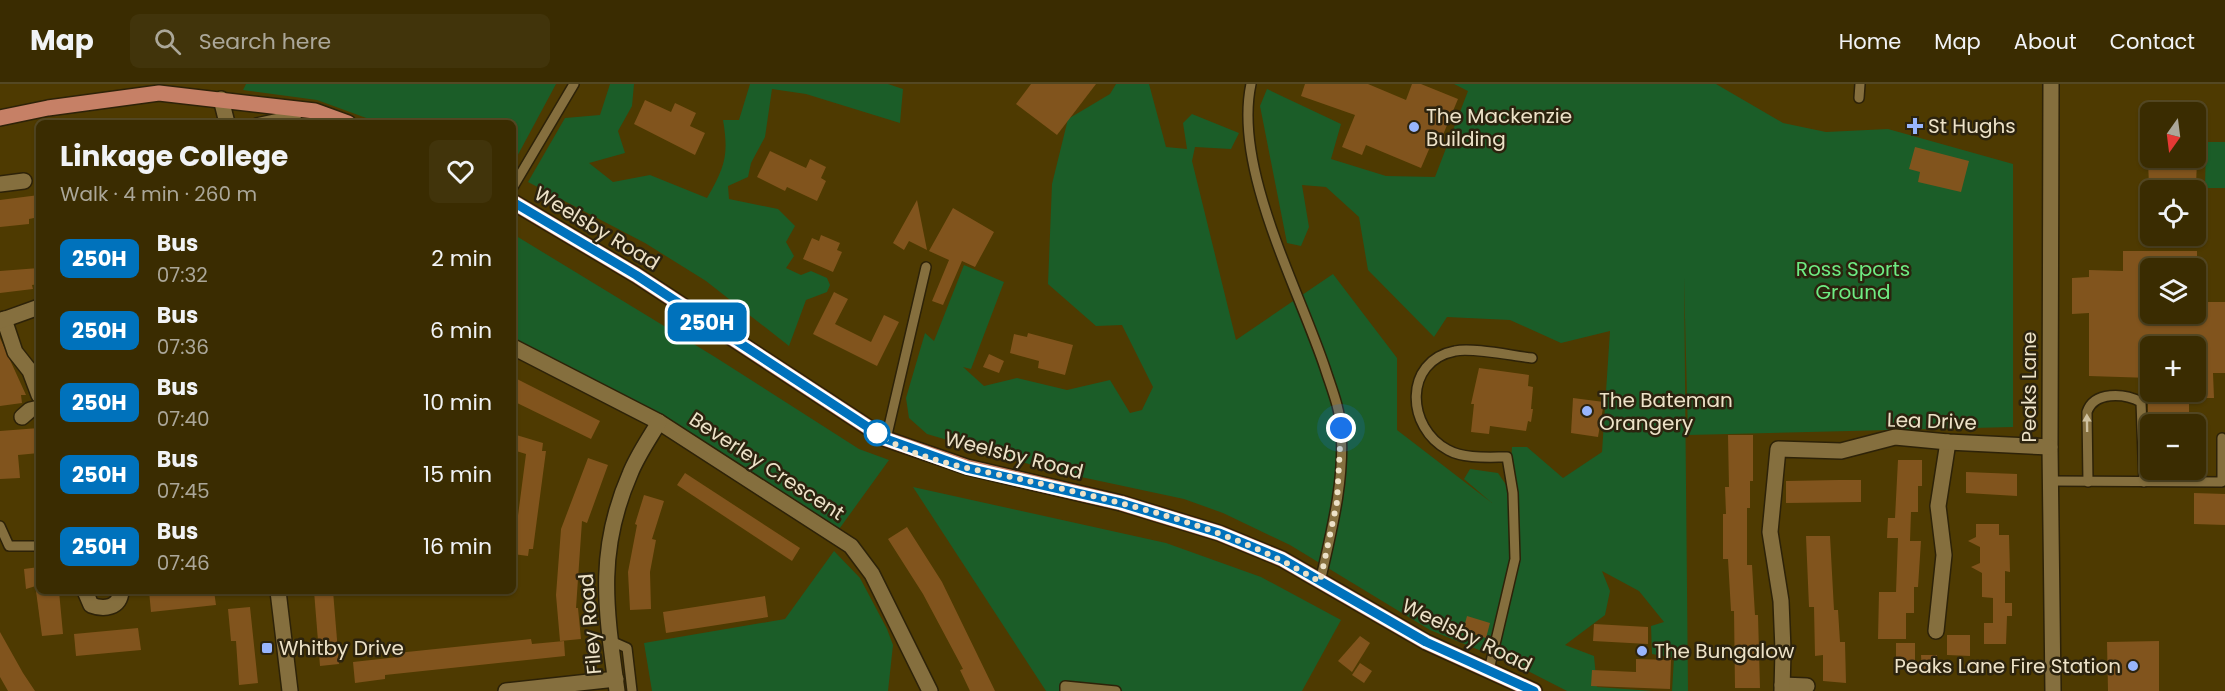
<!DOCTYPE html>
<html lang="en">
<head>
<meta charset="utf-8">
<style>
  :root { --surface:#3a2c01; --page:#41340b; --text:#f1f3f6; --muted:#aba799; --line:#544823 }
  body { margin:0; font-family:Poppins,sans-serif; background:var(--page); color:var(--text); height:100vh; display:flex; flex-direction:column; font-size:22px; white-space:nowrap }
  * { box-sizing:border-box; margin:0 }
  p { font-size:20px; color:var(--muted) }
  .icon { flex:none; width:33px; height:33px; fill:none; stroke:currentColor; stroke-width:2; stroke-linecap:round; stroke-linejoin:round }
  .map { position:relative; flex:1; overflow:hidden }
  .drawer { position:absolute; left:36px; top:36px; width:480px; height:474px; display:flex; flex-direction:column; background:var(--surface); border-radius:9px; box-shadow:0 2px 4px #0004,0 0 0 2px var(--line) }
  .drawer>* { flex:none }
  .badge { padding:0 12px; border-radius:9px; font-size:21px; line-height:39px }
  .needle { width:39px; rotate:194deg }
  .tools { position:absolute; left:2140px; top:18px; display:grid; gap:12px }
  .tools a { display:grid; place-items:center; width:66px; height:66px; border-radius:9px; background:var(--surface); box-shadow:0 2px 4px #0004,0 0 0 2px var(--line); font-size:30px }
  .you { position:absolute; width:30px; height:30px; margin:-15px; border:4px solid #fff; border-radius:50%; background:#1a73e8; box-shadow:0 0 0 9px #1a73e833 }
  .map>.badge { position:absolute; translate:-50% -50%; box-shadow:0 0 0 3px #fff }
  .round { display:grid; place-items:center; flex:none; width:63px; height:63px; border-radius:9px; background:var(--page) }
  .summary { display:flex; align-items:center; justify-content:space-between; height:102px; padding:0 24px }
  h1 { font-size:28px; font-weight:700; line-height:45px }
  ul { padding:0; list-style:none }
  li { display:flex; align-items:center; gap:18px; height:72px; padding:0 24px }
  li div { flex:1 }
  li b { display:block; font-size:22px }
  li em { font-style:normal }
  li .badge { min-width:66px; font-weight:700; text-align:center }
  header { display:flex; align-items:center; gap:36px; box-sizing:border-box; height:84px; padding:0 30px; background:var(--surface); border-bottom:2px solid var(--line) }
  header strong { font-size:28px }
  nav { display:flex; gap:33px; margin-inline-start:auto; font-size:21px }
  .search { width:420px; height:54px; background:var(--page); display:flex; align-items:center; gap:15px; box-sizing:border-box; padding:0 21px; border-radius:9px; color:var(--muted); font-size:22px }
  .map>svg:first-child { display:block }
</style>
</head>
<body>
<header>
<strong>Map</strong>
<div class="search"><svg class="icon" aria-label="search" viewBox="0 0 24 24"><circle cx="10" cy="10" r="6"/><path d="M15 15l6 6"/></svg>Search here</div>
<nav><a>Home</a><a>Map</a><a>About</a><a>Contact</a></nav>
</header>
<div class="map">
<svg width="2225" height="607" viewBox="0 0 2225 607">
  <rect width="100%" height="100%" fill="#4e3a01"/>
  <g fill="#1b5d28">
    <polygon points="246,0 556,0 513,80 513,39 380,39 317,16 243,6"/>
    <path d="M 610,0 L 634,0 L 632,22 L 618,47 L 625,69 L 589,79 L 613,98 L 650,91 L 707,114 C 725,83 729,71 723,36 L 739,36 L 750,0 L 888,0 L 903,5 L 900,39 L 806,10 L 772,5 L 765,53 L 751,79 L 748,93 L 728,102 L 729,115 L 778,125 L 795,142 L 786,158 L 794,172 L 786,184 L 801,191 L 811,187 L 827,194 L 830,201 L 827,208 L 806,216 L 789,262 L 706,197 L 645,159 L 528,98 L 565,34 L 600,31 Z"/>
    <polygon points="1116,0 1149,0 1166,63 1187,65 1183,39 1192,30 1239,49 1231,65 1195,63 1192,77 1236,256 1333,190 1397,274 1397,346 1492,419 1464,395 1470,385 1498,389 1509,405 1512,363 1527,363 1563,394 1602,368 1610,247 1561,259 1510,236 1447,233 1434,253 1368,186 1359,133 1326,103 1302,101 1309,143 1301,162 1287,159 1260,22 1267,5 1341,40 1331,75 1386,92 1435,93 1468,7 1454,0 1716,0 1783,39 1826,48 1888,45 2013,80 2013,343 1688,351 1684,193 1688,607 1672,607 1674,574 1652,570 1651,542 1664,538 1639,507 1602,487 1610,507 1605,531 1565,561 1594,572 1597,603 1653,607 1567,607 1516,581 1430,546 1290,461 1223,429 1184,415 1053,387 927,350 909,334 906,314 925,249 934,257 964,181 1004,198 971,285 963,283 984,302 1017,294 1067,306 1110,296 1130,329 1142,326 1153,303 1122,241 1096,242 1048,200 1052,100 1068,35 1110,10"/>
    <polygon points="2206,58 2225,58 2225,104 2205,104"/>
    <polygon points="513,150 715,273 859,365 889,376 837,448 653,327 513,257"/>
    <polygon points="913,403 1166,459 1261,493 1341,536 1302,607 1046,607"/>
    <polygon points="834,467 860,494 887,545 893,561 888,607 652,607 644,559 785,535"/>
  </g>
  <g fill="#81541d">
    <polygon points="1031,0 1096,0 1057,51 1016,20"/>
    <polygon points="1305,0 1368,0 1406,16 1412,0 1421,0 1458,15 1440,58 1433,56 1421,84 1366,61 1362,71 1342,63 1355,31 1301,12"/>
    <polygon points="645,16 671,28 675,19 696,29 690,42 705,49 695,71 634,40"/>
    <polygon points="1915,63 1969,77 1961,108 1918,98 1920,88 1909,85"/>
    <polygon points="770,67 806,84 810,75 826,83 821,94 826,97 817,117 787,103 785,107 757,93"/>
    <polygon points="2148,74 2197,74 2196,104 2149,104"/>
    <polygon points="39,111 39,133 29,135 29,140 0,143 0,116"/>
    <polygon points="917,116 927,166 909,157 904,166 893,159"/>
    <polygon points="953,124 994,148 975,183 962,177 943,221 932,217 949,176 929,167"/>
    <polygon points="821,151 840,159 837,166 842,168 833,188 803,175 812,154 819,157"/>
    <polygon points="2123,167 2197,167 2197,184 2151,184 2151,230 2196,230 2196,218 2225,218 2225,289 2213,289 2214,314 2196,314 2196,262 2151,262 2151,294 2089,292 2089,229 2072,230 2072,194 2089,193 2089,186 2123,187"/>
    <polygon points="39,184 39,200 32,201 33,205 0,209 0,187"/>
    <polygon points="834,208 848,215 835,240 871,258 884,231 899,238 877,282 813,250"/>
    <polygon points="1028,249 1073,261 1065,291 1038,284 1039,277 1010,269 1014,250 1027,253"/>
    <polygon points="0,254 26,311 21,311 22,319 0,322"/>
    <polygon points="989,270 1004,277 999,289 983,283"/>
    <polygon points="1479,284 1529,291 1528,302 1533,303 1531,325 1533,325 1531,338 1528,337 1526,347 1490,342 1489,350 1471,348 1474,320 1471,320"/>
    <polygon points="513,293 600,337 591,355 513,317"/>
    <polygon points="2148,308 2189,308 2189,340 2158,340 2158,330 2148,330"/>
    <polygon points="1573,314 1604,318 1598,353 1571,349"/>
    <polygon points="39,344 39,369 18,371 20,394 0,395 0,347"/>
    <polygon points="513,350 543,359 542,367 546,367 533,465 529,465 528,472 513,470 526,370 513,366"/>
    <polygon points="1728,351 1753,351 1753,397 1750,397 1750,424 1747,424 1747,481 1752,481 1755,531 1758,531 1760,604 1735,604 1734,527 1731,527 1728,475 1723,475 1723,430 1726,430 1725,403 1729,403"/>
    <polygon points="588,374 608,381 587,439 582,437 576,524 578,524 581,555 560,557 556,511 561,445"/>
    <polygon points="1898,376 1922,376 1922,402 1918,402 1918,428 1911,428 1910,457 1921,457 1918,503 1914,503 1914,529 1906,529 1906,555 1878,555 1879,508 1896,508 1898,454 1887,454 1888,434 1895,434"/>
    <polygon points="1966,388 2017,390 2017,412 1966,409"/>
    <polygon points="685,389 800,464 792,477 677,401"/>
    <polygon points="1838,396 1861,396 1861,418 1786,419 1786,397"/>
    <polygon points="2194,409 2225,410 2225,441 2194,440"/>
    <polygon points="644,411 664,417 652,455 656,456 650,488 651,525 630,526 628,488 637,441 635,440"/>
    <polygon points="1976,440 1999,440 1999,451 2009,451 2010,488 2005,487 2005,519 2012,519 2012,532 2007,532 2006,560 1984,560 1984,539 1993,539 1993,514 1982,513 1982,489 1971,483 1980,479 1980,463 1968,457 1976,453"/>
    <polygon points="907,443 942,498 995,607 970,607 960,586 963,585 923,510 888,455"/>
    <polygon points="1806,452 1830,452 1834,526 1838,526 1840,558 1845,558 1846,599 1823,597 1823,571 1815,572 1814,523 1809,523"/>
    <polygon points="39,483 39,501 26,505 24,485"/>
    <polygon points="36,507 59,507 63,550 42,552"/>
    <polygon points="149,507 214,507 216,521 151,528"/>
    <polygon points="314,507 333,507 339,580 320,582"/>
    <polygon points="765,512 768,533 666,549 663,528"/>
    <polygon points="250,523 258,599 239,601 236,557 231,557 228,525"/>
    <polygon points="1467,532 1490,539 1486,554 1463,547"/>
    <polygon points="1594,540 1648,543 1648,560 1593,557"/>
    <polygon points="138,544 141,566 76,572 74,550"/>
    <polygon points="0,548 23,589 35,607 8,607 0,593"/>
    <polygon points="1947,551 1970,551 1970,572 1947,571"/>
    <polygon points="1360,552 1370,559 1352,588 1338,577"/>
    <polygon points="531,555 532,560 564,557 565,572 385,591 385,595 355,599 353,578 398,573 397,569"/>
    <polygon points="2159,557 2159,607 2108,607 2107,558"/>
    <rect x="1896" y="559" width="19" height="23"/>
    <polygon points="1921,571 1937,571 1937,586 1922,586"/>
    <polygon points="1636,575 1671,576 1670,605 1591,602 1592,586 1636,588"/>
    <polygon points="1360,579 1372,587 1364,599 1352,591"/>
  </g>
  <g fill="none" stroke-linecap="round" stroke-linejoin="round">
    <g stroke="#2d2208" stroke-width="12">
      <g id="lane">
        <path d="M 1251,0 C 1233,84 1298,203 1325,284 C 1331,303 1340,324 1341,345 C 1345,397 1331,449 1320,498"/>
        <polyline points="1859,14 1860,0"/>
        <polyline points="256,39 298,30"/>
        <polyline points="513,103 574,0"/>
        <polyline points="886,355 926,183"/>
        <polyline points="2051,397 2222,398 2222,354"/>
        <path d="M 2088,398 L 2087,328 C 2094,307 2124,309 2141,318 L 2144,398"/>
        <polyline points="0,442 9,462 39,462"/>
        <polyline points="611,557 627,564 632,607"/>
        <path d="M 1489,586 L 1515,475 L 1513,409 L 1507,373 C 1489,373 1464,375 1448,366 C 1406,344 1403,277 1455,267 C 1472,263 1513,272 1532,274"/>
        <polyline points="1065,607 1065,602 1116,607"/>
      </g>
    </g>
    <g stroke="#2d2208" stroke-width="18">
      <g id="street">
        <polyline points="2051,0 2050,363 2053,607"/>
        <polyline points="0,100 24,97"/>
        <polyline points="4,235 15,268 30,287 39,311"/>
        <polyline points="0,237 39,223"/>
        <polyline points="513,263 659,338 851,462 872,490 930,607"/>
        <polyline points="22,333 30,326 39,324"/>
        <path d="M 85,507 L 91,521 C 104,526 120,524 121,507"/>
        <polyline points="1936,547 1944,471 1938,422 1948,358"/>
        <polyline points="1782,601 1807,602"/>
        <polyline points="506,607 616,595"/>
        <path d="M 617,607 C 606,526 596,468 630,390 C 637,372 649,355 659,338"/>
        <polyline points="1782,607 1783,566 1781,517 1770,448 1778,365 1841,367 1895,353 1948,358 2050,363"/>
      </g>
    </g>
    <g stroke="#2d2208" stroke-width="18">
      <g id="secondary">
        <polyline points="221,15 227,39"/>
        <polyline points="278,507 290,607"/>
      </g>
    </g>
    <g stroke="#2d2208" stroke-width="18">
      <g id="primary">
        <polyline points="0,34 48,24 159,9 315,27 348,39"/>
        <polyline points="513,118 636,191 886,355 967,383 1121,419 1219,449 1282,475 1426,558 1534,607"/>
      </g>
    </g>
    <use href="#lane" stroke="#856f3e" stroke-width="9"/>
    <use href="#street" stroke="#856f3e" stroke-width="15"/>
    <use href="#secondary" stroke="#856f3e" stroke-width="15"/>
    <use href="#primary" stroke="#c68066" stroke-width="15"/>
  </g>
  <defs><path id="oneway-solid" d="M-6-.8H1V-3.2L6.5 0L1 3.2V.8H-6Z" transform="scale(1.5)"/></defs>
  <use fill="#cec09f" href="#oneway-solid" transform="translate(2087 339) rotate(-91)"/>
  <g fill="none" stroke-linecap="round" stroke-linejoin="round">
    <g stroke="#fff" stroke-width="14">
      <polyline id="line" points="513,118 636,191 886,355 967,384 1121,419 1219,449 1282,475 1426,558 1534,607"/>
    </g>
    <use href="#line" stroke="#0072bc" stroke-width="9"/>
    <path stroke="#ede2c8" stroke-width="6" stroke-dasharray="0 10.8" d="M 877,349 C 918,378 976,385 1024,396 C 1125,419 1231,443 1320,498 L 1337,418 L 1341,344"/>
  </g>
  <g fill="#98b5fd" stroke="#2c230e" stroke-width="2">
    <path d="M1912 33h6v6h6v6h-6v6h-6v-6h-6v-6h6z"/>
    <circle cx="1414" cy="43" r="6"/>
    <circle cx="1587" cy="327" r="6"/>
    <rect x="261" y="558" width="12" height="12" rx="3"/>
    <circle cx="1642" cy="567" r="6"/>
    <circle cx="2133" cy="582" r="6"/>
  </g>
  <circle fill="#fff" stroke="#0072bc" stroke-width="3" cx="877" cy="349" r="12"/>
  <g text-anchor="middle" stroke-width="5" stroke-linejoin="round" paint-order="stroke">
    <g font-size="20" fill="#ede2c8" stroke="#2c230e" text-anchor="start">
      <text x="1426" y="39">The Mackenzie<tspan x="1426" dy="23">Building</tspan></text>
      <text x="1928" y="49">St Hughs</text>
      <text x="1599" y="323">The Bateman<tspan x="1599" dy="23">Orangery</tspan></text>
      <text x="279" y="571">Whitby Drive</text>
      <text x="1654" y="574">The Bungalow</text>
      <text x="2121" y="589" text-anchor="end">Peaks Lane Fire Station</text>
    </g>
    <g font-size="20" fill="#ede2c8" stroke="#2c230e">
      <text transform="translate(597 144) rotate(31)" y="7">Weelsby Road</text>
      <text transform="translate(2029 303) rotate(-90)" y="7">Peaks Lane</text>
      <text transform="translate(1932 337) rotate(2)" y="7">Lea Drive</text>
      <text transform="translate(1014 371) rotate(14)" y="7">Weelsby Road</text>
      <text transform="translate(767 382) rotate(33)" y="7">Beverley Crescent</text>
      <text transform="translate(590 540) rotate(-95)" y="7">Filey Road</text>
      <text transform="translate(1467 551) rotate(26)" y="7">Weelsby Road</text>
    </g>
    <g font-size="20" fill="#6eeb82" stroke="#2c230e">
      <text x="1853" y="192">Ross Sports<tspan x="1853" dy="23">Ground</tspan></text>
    </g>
  </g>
</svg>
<div class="tools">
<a><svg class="needle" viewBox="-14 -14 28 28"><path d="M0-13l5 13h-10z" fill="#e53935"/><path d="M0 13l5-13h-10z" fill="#aba799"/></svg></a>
<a><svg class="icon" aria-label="locate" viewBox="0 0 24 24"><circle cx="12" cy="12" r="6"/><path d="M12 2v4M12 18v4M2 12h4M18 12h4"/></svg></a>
<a><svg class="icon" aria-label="layers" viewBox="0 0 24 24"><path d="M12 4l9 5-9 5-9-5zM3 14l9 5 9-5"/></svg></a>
<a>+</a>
<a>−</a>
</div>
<div class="you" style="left:1341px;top:344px"></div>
<b class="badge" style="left:707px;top:238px;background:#0072bc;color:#fff">250H</b>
<section class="drawer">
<div class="summary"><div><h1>Linkage College</h1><p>Walk · 4 min · 260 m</p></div><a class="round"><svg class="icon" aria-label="heart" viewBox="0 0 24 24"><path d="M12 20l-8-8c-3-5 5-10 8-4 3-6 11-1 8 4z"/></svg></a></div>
<ul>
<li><span class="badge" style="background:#0072bc;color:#fff">250H</span><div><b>Bus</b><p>07:32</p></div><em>2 min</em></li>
<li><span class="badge" style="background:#0072bc;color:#fff">250H</span><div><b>Bus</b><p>07:36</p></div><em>6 min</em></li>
<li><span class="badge" style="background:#0072bc;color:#fff">250H</span><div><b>Bus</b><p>07:40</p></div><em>10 min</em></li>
<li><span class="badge" style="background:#0072bc;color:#fff">250H</span><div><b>Bus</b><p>07:45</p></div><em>15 min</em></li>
<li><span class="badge" style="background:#0072bc;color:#fff">250H</span><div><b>Bus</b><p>07:46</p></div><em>16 min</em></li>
</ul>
</section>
</div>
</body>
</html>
